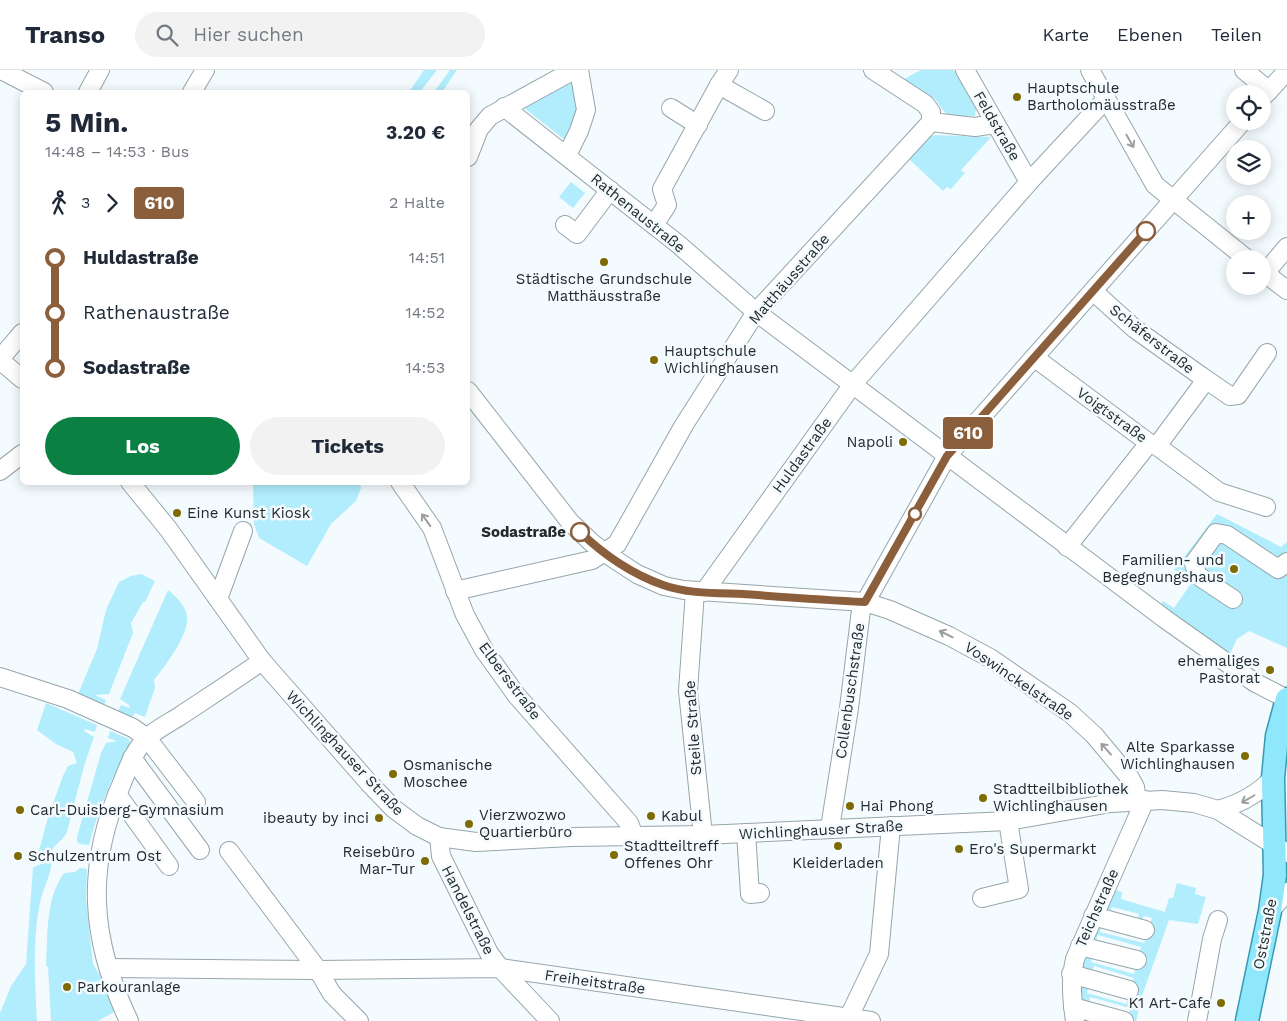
<!DOCTYPE html>
<html lang="de">
<head>
<meta charset="utf-8">
<style>
  :root { --surface:#fff; --page:#f2f2f3; --text:#1f2937; --muted:#747a83; --line:#e0e1e3; --accent:#0b8043 }
  body { margin:0; font-family:"Work Sans",sans-serif; background:var(--page); color:var(--text); height:100vh; display:flex; flex-direction:column; font-size:19px; white-space:nowrap }
  * { box-sizing:border-box; margin:0 }
  p { font-size:16px; color:var(--muted) }
  .icon { flex:none; width:28px; height:28px; fill:none; stroke:currentColor; stroke-width:2; stroke-linecap:round; stroke-linejoin:round }
  .map { position:relative; flex:1; overflow:hidden }
  .details { position:absolute; left:20px; top:20px; width:450px; height:395px; display:flex; flex-direction:column; background:var(--surface); border-radius:8px; box-shadow:0 2px 12px #0003 }
  .details>* { flex:none }
  .badge { padding:0 10px; border-radius:4px; font-size:18px; line-height:32px }
  .fabs { position:absolute; left:1226px; top:15px; display:grid; gap:10px }
  .fabs a { display:grid; place-items:center; width:45px; height:45px; border-radius:50%; background:var(--surface); box-shadow:0 2px 12px #0003; font-size:25px }
  .map>.badge { position:absolute; translate:-50% -50%; box-shadow:0 0 0 2px #fff }
  .legs { display:flex; align-items:center; gap:8px; height:55px; padding:0 25px; font-size:16px }
  .legs p { margin-inline-start:auto }
  .head { display:flex; align-items:center; justify-content:space-between; height:85px; padding:0 25px }
  h1 { font-size:28px; font-weight:700; line-height:38px }
  .action { display:flex; gap:10px; margin-top:auto; padding:10px 25px }
  .action a { flex:1; height:58px; border-radius:30px; background:var(--accent); color:#fff; font-size:20px; font-weight:700; line-height:58px; text-align:center }
  .action a+a { background:var(--page); color:var(--text) }
  ul { padding:0 25px; list-style:none }
  li { display:flex; align-items:center; gap:18px; height:55px; font-size:19px }
  li i { display:grid; place-items:center; width:8px; height:100%; margin:0 6px; background:currentColor }
  li i::after { content:''; width:12px; height:12px; margin:-6px; border:4px solid; border-radius:50%; background:var(--surface) }
  li p { margin-inline-start:auto }
  li:first-child i { background:linear-gradient(#0000 50%,currentColor 0) }
  li:last-child i { background:linear-gradient(currentColor 50%,#0000 0) }
  header { display:flex; align-items:center; gap:30px; box-sizing:border-box; height:70px; padding:0 25px; background:var(--surface); border-bottom:1px solid var(--line) }
  header strong { font-size:24px }
  nav { display:flex; gap:28px; margin-inline-start:auto; font-size:18px }
  .search { width:350px; height:45px; background:var(--page); display:flex; align-items:center; gap:12px; box-sizing:border-box; padding:0 18px; border-radius:28px; color:var(--muted); font-size:19px }
  .map>svg:first-child { display:block }
</style>
</head>
<body>
<header>
<strong>Transo</strong>
<div class="search"><svg class="icon" aria-label="search" viewBox="0 0 24 24"><circle cx="10" cy="10" r="6"/><path d="M15 15l6 6"/></svg>Hier suchen</div>
<nav><a>Karte</a><a>Ebenen</a><a>Teilen</a></nav>
</header>
<div class="map">
<svg width="1287" height="951" viewBox="0 0 1287 951">
  <rect width="100%" height="100%" fill="#f4fbfe"/>
  <g fill="#b2edfd">
    <polygon points="424,0 437,0 420,22 409,22"/>
    <polygon points="450,0 457,0 442,22 434,22"/>
    <polygon points="921,0 954,0 976,39 975,46 951,46 946,44 935,29 904,9"/>
    <polygon points="570,11 572,12 578,41 565,70 523,37"/>
    <polygon points="935,65 991,67 961,100 965,103 951,119 947,117 943,121 909,89 929,67"/>
    <polygon points="571,112 585,123 573,138 559,127"/>
    <polygon points="249,413 360,413 361,418 356,431 331,454 307,496 259,468 254,454 253,415"/>
    <polygon points="1217,444 1281,477 1287,472 1287,578 1249,561 1237,569 1228,588 1158,539 1163,531 1174,538 1192,512 1174,500"/>
    <polygon points="141,504 155,511 145,532 143,532 131,553 133,563 109,624 95,625 106,630 104,636 78,624 97,579 106,540 119,512 131,506"/>
    <path d="M 168,520 C 177,527 189,539 187,552 C 185,570 165,596 154,610 L 155,618 L 145,647 L 135,643 L 132,647 L 118,641 L 121,635 L 130,638 L 129,635 L 120,629 Z"/>
    <path d="M 46,633 L 97,655 L 95,662 L 85,659 L 84,661 L 94,667 L 84,696 L 67,762 C 61,774 52,773 50,788 L 36,792 L 48,747 L 63,706 L 68,696 L 77,693 L 73,682 L 56,674 L 37,660 Z"/>
    <path d="M 110,661 L 129,669 C 131,678 124,686 120,694 C 106,720 97,746 89,775 L 80,774 L 77,772 L 77,767 L 101,683 L 106,673 L 117,671 L 108,668 Z"/>
    <path d="M 51,791 C 53,800 44,817 41,828 C 32,867 35,911 37,951 L 0,951 L 0,943 L 11,916 L 26,894 L 33,797 Z"/>
    <path d="M 80,798 L 87,799 L 86,829 L 93,894 L 110,922 L 116,941 L 98,951 L 51,951 L 48,897 L 46,896 C 48,866 45,829 64,803 L 75,802 Z"/>
    <polygon points="1177,813 1196,818 1195,824 1206,827 1198,854 1169,850 1143,923 1136,951 1129,951 1128,947 1130,938 1090,927 1088,936 1080,934 1079,912 1089,914 1087,923 1126,934 1134,908 1094,896 1091,905 1081,901 1086,884 1093,884 1091,892 1134,904 1141,877 1098,865 1095,874 1091,871 1099,853 1102,854 1100,862 1144,873 1152,848 1144,846 1141,851 1137,852 1139,844 1112,837 1109,845 1103,843 1113,819 1122,822 1121,829 1165,842 1169,828 1173,828"/>
  </g>
  <g fill="none" stroke-linecap="round" stroke-linejoin="round">
    <g stroke="#95a6ab" stroke-width="20">
      <g id="minor">
        <polyline points="1,0 44,22"/>
        <polyline points="873,0 925,34 931,42 931,52 975,57 995,54"/>
        <polyline points="965,0 1029,112"/>
        <polyline points="1090,0 1155,115 1247,189"/>
        <polyline points="1244,0 1269,21"/>
        <polyline points="719,15 765,41"/>
        <polyline points="88,22 100,0"/>
        <polyline points="192,22 205,0"/>
        <polyline points="1262,28 1287,1"/>
        <polyline points="504,37 678,174 756,242 1165,549 1254,612 1287,629"/>
        <polyline points="671,38 698,55"/>
        <polyline points="567,85 579,61 586,40 579,0"/>
        <polyline points="468,87 479,59 490,46 574,0"/>
        <polyline points="565,155 577,164 610,120"/>
        <polyline points="654,155 667,135 662,119 719,15 729,0"/>
        <polyline points="1262,201 1287,220"/>
        <polyline points="1265,203 1287,177"/>
        <polyline points="1035,288 1149,373 1157,376 1203,314 1201,306 1135,259 1094,222"/>
        <polyline points="0,289 22,263"/>
        <polyline points="0,290 22,309"/>
        <polyline points="1201,306 1230,326 1238,325 1267,283"/>
        <polyline points="468,321 570,452 591,472 605,483 637,504 664,516 684,520 865,532 890,540 949,566 990,588 1070,643 1094,665 1130,708 1135,717 1137,731"/>
        <polyline points="1157,376 1219,422 1266,437"/>
        <polyline points="0,401 22,384"/>
        <polyline points="130,412 169,460 262,591 369,713 394,739 417,756 439,767 476,772 571,767 703,765 1008,751 1111,733 1162,730 1194,733 1218,740 1287,783"/>
        <polyline points="400,412 432,458 465,545 484,580 517,626 629,753 634,766"/>
        <polyline points="1067,477 1149,373"/>
        <polyline points="455,521 592,490 617,474 684,355 756,242 931,52"/>
        <polyline points="695,521 688,621 703,765"/>
        <polyline points="704,522 853,314 1029,112 1106,29"/>
        <polyline points="218,529 243,461"/>
        <polyline points="1233,529 1197,505 1194,493 1216,463 1227,465 1278,499 1287,492"/>
        <polyline points="0,607 68,629 133,658 147,668 196,732"/>
        <polyline points="132,688 200,780"/>
        <polyline points="117,724 169,796"/>
        <path d="M 1218,740 C 1240,734 1257,725 1273,708"/>
        <polyline points="830,758 849,638 861,540 947,386 1243,51"/>
        <polyline points="746,763 750,824 760,823"/>
        <polyline points="439,767 441,786 489,883 500,898 550,951"/>
        <polyline points="229,781 318,900 332,924 359,951"/>
        <polyline points="982,828 1019,819 1008,751"/>
        <polyline points="1270,841 1287,822"/>
        <polyline points="1093,846 1145,860"/>
        <polyline points="1080,876 1137,890"/>
        <polyline points="109,898 318,900 500,898 871,951"/>
        <polyline points="1071,904 1129,920"/>
        <polyline points="1073,937 1124,951"/>
        <path d="M 129,951 C 90,869 85,797 122,713 C 128,698 135,678 148,667 C 157,659 169,653 180,646 C 207,628 235,610 262,591"/>
        <polyline points="847,951 879,884 891,756"/>
        <path d="M 1075,951 C 1072,930 1070,910 1075,889 L 1145,730"/>
        <polyline points="1197,951 1212,869 1218,850"/>
      </g>
    </g>
    <g stroke="#389ab1" stroke-width="25">
      <polyline id="major" points="1247,951 1270,841 1275,805 1273,708 1277,666 1287,629"/>
    </g>
    <use href="#minor" stroke="#fff" stroke-width="18"/>
    <use href="#major" stroke="#8ee7fb" stroke-width="22"/>
  </g>
  <defs><path id="oneway-shaft" d="M-6 0H5M1.5-3L5.5 0L1.5 3" fill="none" stroke-width="1.6" stroke-linecap="round" stroke-linejoin="round" transform="scale(1.25)"/></defs>
  <g stroke="#9c9fa0">
    <use href="#oneway-shaft" transform="translate(1130 71) rotate(60)"/>
    <use href="#oneway-shaft" transform="translate(426 450) rotate(-125)"/>
    <use href="#oneway-shaft" transform="translate(946 564) rotate(-154)"/>
    <use href="#oneway-shaft" transform="translate(1106 679) rotate(-132)"/>
    <use href="#oneway-shaft" transform="translate(1248 729) rotate(150)"/>
  </g>
  <g fill="none" stroke-linecap="round" stroke-linejoin="round">
    <g stroke="#fff" stroke-width="11">
      <path id="line-1" d="M 580,462 C 604,485 632,504 663,515 C 688,524 717,523 743,524 C 784,527 824,530 865,532 L 947,386 L 1146,161"/>
    </g>
    <use href="#line-1" stroke="#8b5e3c" stroke-width="8"/>
  </g>
  <g fill="#7f6b04" stroke="#f4fbfe" stroke-width="2">
    <circle cx="1017" cy="27" r="5"/>
    <circle cx="604" cy="192" r="5"/>
    <circle cx="654" cy="290" r="5"/>
    <circle cx="903" cy="372" r="5"/>
    <circle cx="177" cy="443" r="5"/>
    <circle cx="1234" cy="499" r="5"/>
    <circle cx="1270" cy="600" r="5"/>
    <circle cx="1245" cy="686" r="5"/>
    <circle cx="393" cy="704" r="5"/>
    <circle cx="983" cy="728" r="5"/>
    <circle cx="850" cy="736" r="5"/>
    <circle cx="20" cy="740" r="5"/>
    <circle cx="651" cy="746" r="5"/>
    <circle cx="379" cy="748" r="5"/>
    <circle cx="469" cy="754" r="5"/>
    <circle cx="838" cy="776" r="5"/>
    <circle cx="959" cy="779" r="5"/>
    <circle cx="614" cy="785" r="5"/>
    <circle cx="18" cy="786" r="5"/>
    <circle cx="425" cy="791" r="5"/>
    <circle cx="67" cy="917" r="5"/>
    <circle cx="1221" cy="933" r="5"/>
  </g>
  <g fill="#fff" stroke="#8b5e3c" stroke-width="2.5">
    <circle cx="1146" cy="161" r="9"/>
    <circle cx="915" cy="444" r="6"/>
    <circle cx="580" cy="462" r="9"/>
  </g>
  <g text-anchor="middle" stroke-width="5" stroke-linejoin="round" paint-order="stroke">
    <g font-size="15" fill="#232a2c" stroke="#f4fbfe" text-anchor="start">
      <text x="1027" y="23">Hauptschule<tspan x="1027" dy="17">Bartholomäusstraße</tspan></text>
      <text x="604" y="214" text-anchor="middle">Städtische Grundschule<tspan x="604" dy="17">Matthäusstraße</tspan></text>
      <text x="664" y="286">Hauptschule<tspan x="664" dy="17">Wichlinghausen</tspan></text>
      <text x="893" y="377" text-anchor="end">Napoli</text>
      <text x="187" y="448">Eine Kunst Kiosk</text>
      <text x="1224" y="495" text-anchor="end">Familien- und<tspan x="1224" dy="17">Begegnungshaus</tspan></text>
      <text x="1260" y="596" text-anchor="end">ehemaliges<tspan x="1260" dy="17">Pastorat</tspan></text>
      <text x="1235" y="682" text-anchor="end">Alte Sparkasse<tspan x="1235" dy="17">Wichlinghausen</tspan></text>
      <text x="403" y="700">Osmanische<tspan x="403" dy="17">Moschee</tspan></text>
      <text x="993" y="724">Stadtteilbibliothek<tspan x="993" dy="17">Wichlinghausen</tspan></text>
      <text x="860" y="741">Hai Phong</text>
      <text x="30" y="745">Carl-Duisberg-Gymnasium</text>
      <text x="479" y="750">Vierzwozwo<tspan x="479" dy="17">Quartierbüro</tspan></text>
      <text x="661" y="751">Kabul</text>
      <text x="369" y="753" text-anchor="end">ibeauty by inci</text>
      <text x="624" y="781">Stadtteiltreff<tspan x="624" dy="17">Offenes Ohr</tspan></text>
      <text x="969" y="784">Ero's Supermarkt</text>
      <text x="415" y="787" text-anchor="end">Reisebüro<tspan x="415" dy="17">Mar-Tur</tspan></text>
      <text x="28" y="791">Schulzentrum Ost</text>
      <text x="838" y="798" text-anchor="middle">Kleiderladen</text>
      <text x="77" y="922">Parkouranlage</text>
      <text x="1211" y="938" text-anchor="end">K1 Art-Cafe</text>
    </g>
    <g font-size="15" fill="#232a2c" stroke="#f4fbfe">
      <text transform="translate(997 56) rotate(60)" y="5">Feldstraße</text>
      <text transform="translate(638 143) rotate(39)" y="5">Rathenaustraße</text>
      <text transform="translate(789 209) rotate(-49)" y="5">Matthäusstraße</text>
      <text transform="translate(1152 269) rotate(38)" y="5">Schäferstraße</text>
      <text transform="translate(1112 345) rotate(36)" y="5">Voigtstraße</text>
      <text transform="translate(802 385) rotate(-54)" y="5">Huldastraße</text>
      <text transform="translate(510 611) rotate(53)" y="5">Elbersstraße</text>
      <text transform="translate(1019 611) rotate(34)" y="5">Voswinckelstraße</text>
      <text transform="translate(850 621) rotate(-82)" y="5">Collenbuschstraße</text>
      <text transform="translate(693 658) rotate(-94)" y="5">Steile Straße</text>
      <text transform="translate(345 683) rotate(47)" y="5">Wichlinghauser Straße</text>
      <text transform="translate(821 760) rotate(-3)" y="5">Wichlinghauser Straße</text>
      <text transform="translate(1097 838) rotate(-66)" y="5">Teichstraße</text>
      <text transform="translate(468 840) rotate(63)" y="5">Handelstraße</text>
      <text transform="translate(1265 864) rotate(-79)" y="5">Oststraße</text>
      <text transform="translate(595 912) rotate(8)" y="5">Freiheitstraße</text>
    </g>
    <g font-size="15" font-weight="bold" fill="#232a2c" stroke="#f4fbfe" text-anchor="end">
      <text x="566" y="467">Sodastraße</text>
    </g>
  </g>
</svg>
<div class="fabs">
<a><svg class="icon" aria-label="locate" viewBox="0 0 24 24"><circle cx="12" cy="12" r="6"/><path d="M12 2v4M12 18v4M2 12h4M18 12h4"/></svg></a>
<a><svg class="icon" aria-label="layers" viewBox="0 0 24 24"><path d="M12 4l9 5-9 5-9-5zM3 14l9 5 9-5"/></svg></a>
<a>+</a>
<a>−</a>
</div>
<b class="badge" style="left:968px;top:363px;background:#8b5e3c;color:#fff">610</b>
<section class="details">
<div class="head"><div><h1>5 Min.</h1><p>14:48 – 14:53 · Bus</p></div><b>3.20 €</b></div>
<div class="legs"><svg class="icon" aria-label="walk" viewBox="0 0 24 24"><circle cx="13" cy="4" r="2"/><path d="M13 8l-2 6 4 7M11 14l-3 7M7 12l3-4h3l4 4"/></svg>3<svg class="icon" aria-label="forward" viewBox="0 0 24 24"><path d="M9 5l7 7-7 7"/></svg><b class="badge" style="background:#8b5e3c;color:#fff">610</b><p>2 Halte</p></div>
<ul>
<li><i style="color:#8b5e3c"></i><b>Huldastraße</b><p>14:51</p></li>
<li><i style="color:#8b5e3c"></i><span>Rathenaustraße</span><p>14:52</p></li>
<li><i style="color:#8b5e3c"></i><b>Sodastraße</b><p>14:53</p></li>
</ul>
<div class="action"><a>Los</a><a>Tickets</a></div>
</section>
</div>
</body>
</html>
